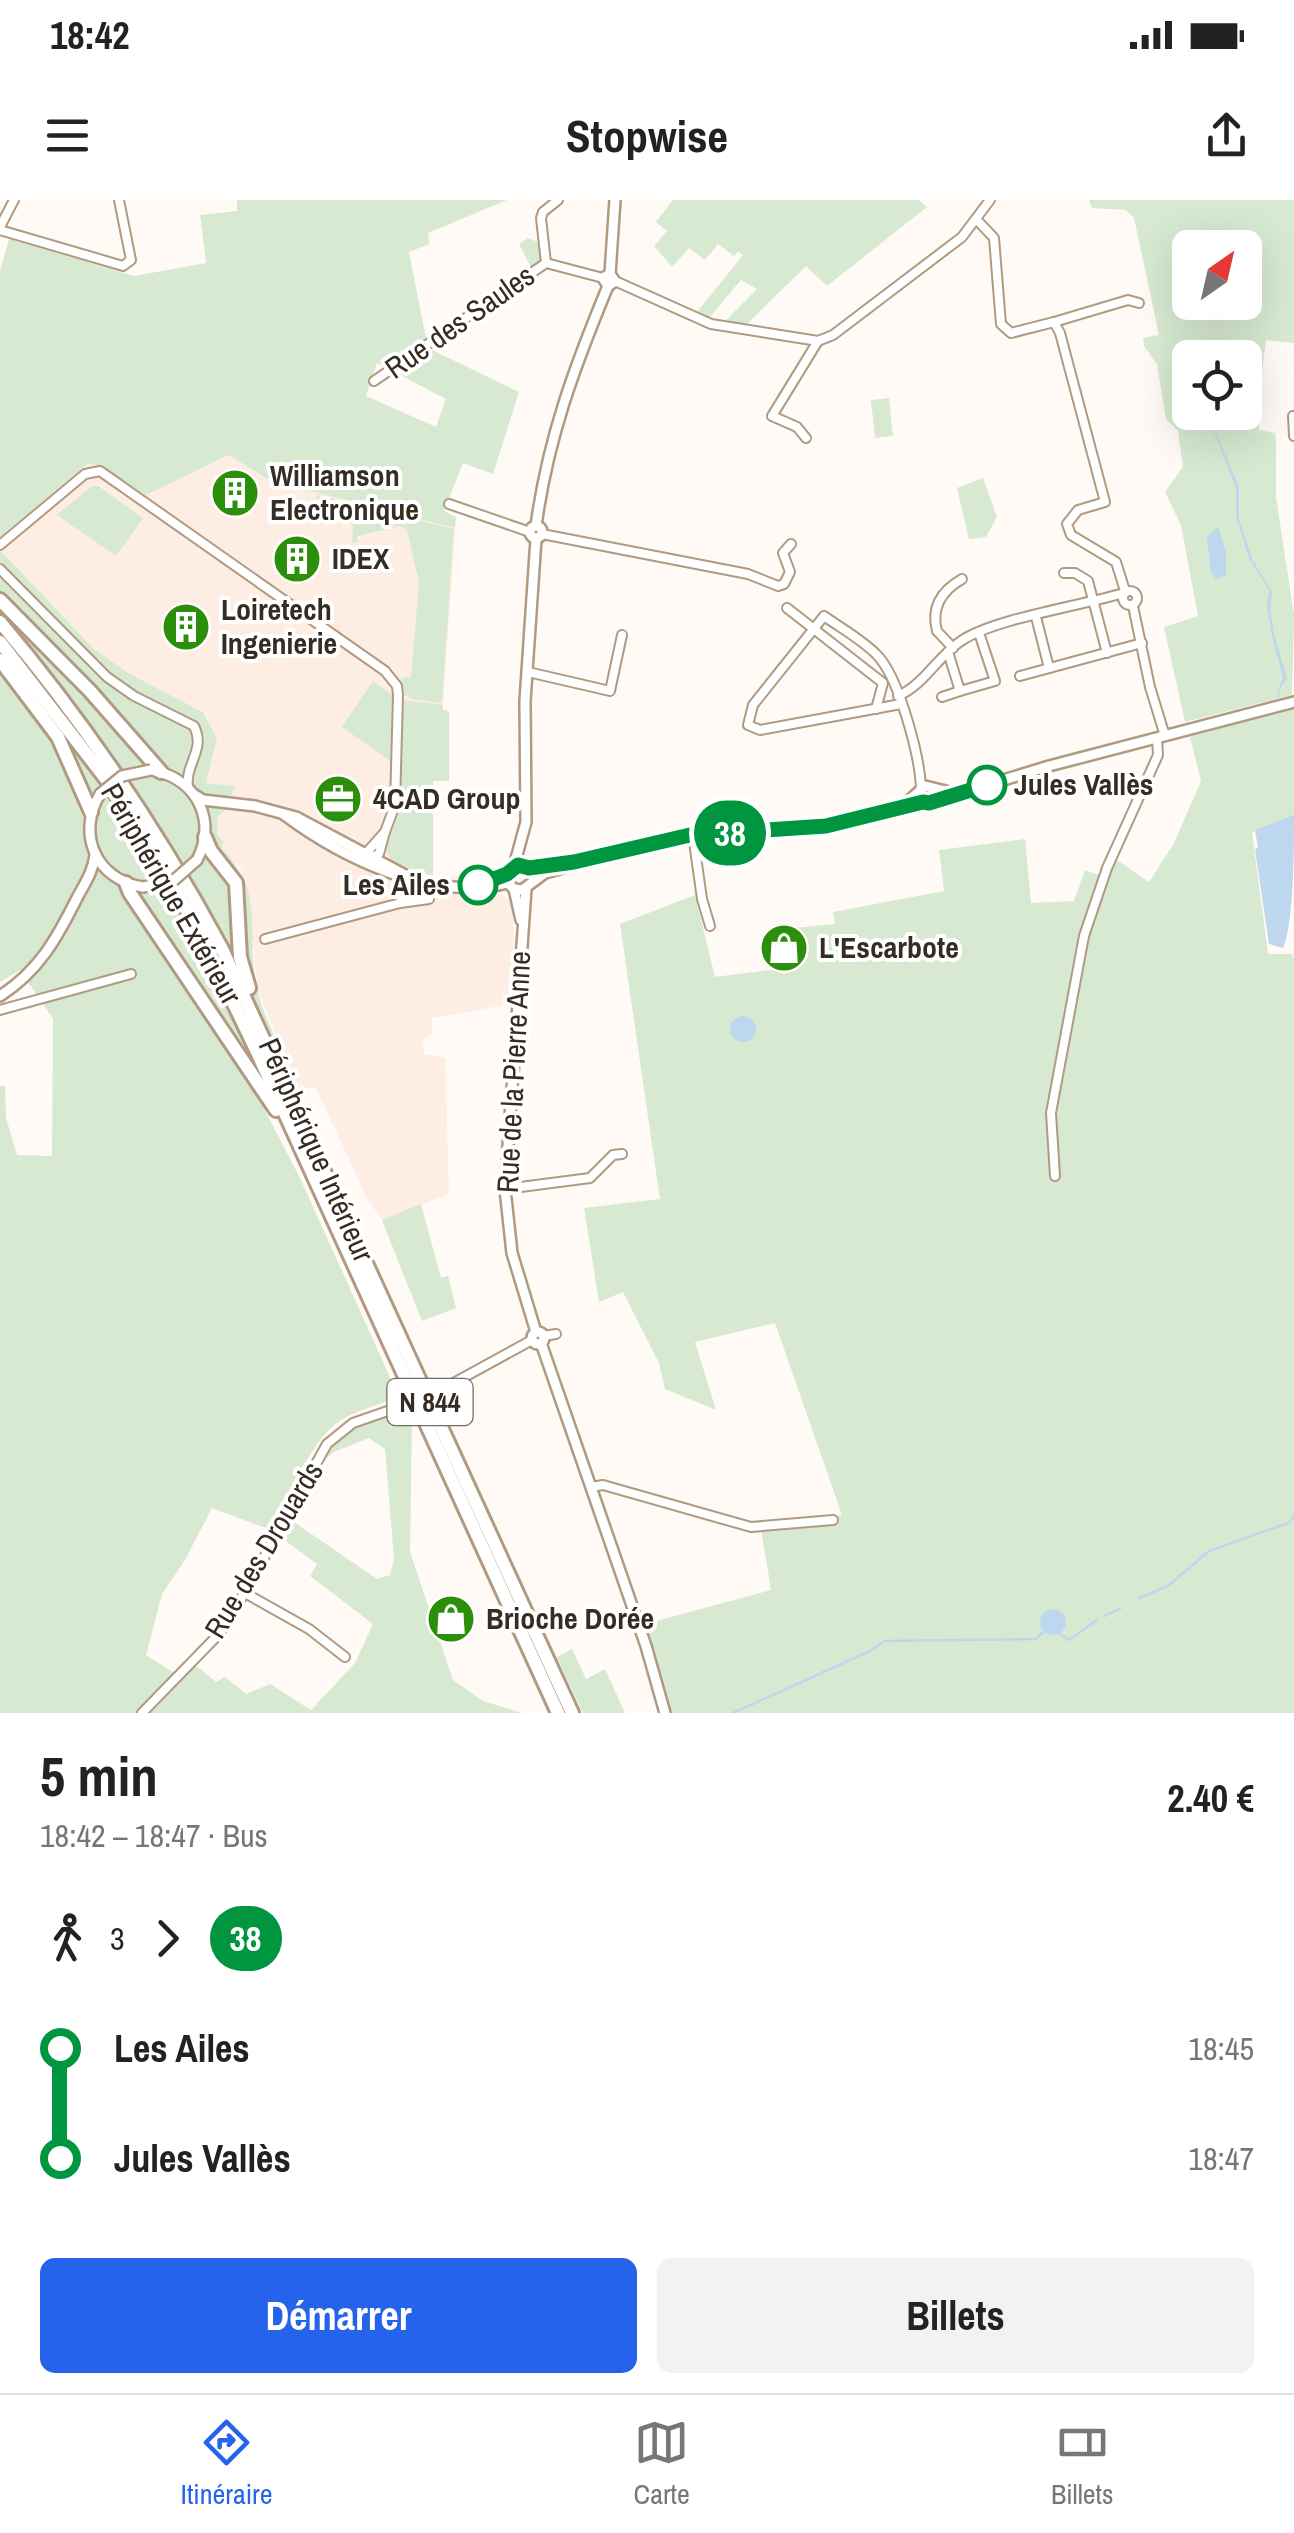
<!DOCTYPE html>
<html lang="fr">
<head>
<meta charset="utf-8">
<style>
  :root { --surface:#fff; --page:#f2f2f2; --text:#222; --muted:#767676; --line:#e0e0e0; --accent:#2563eb }
  body { margin:0; font-family:"Archivo Narrow",sans-serif; background:var(--page); color:var(--text); height:100vh; display:flex; flex-direction:column; font-size:38px; white-space:nowrap }
  * { box-sizing:border-box; margin:0 }
  p { font-size:32px; color:var(--muted) }
  .icon { flex:none; width:55px; height:55px; fill:none; stroke:currentColor; stroke-width:2; stroke-linecap:round; stroke-linejoin:round }
  .map { position:relative; height:1513px; overflow:hidden }
  .details { display:flex; flex-direction:column; background:var(--surface); flex:1 }
  .details>* { flex:none }
  .badge { padding:0 20px; border-radius:32px; font-size:35px; line-height:65px }
  .needle { width:65px; rotate:34deg }
  .controls { position:absolute; left:1172px; top:30px; display:grid; gap:20px }
  .controls a { display:grid; place-items:center; width:90px; height:90px; border-radius:15px; background:var(--surface); box-shadow:0 10px 40px #0002; font-size:50px }
  .map>.badge { position:absolute; translate:-50% -50%; box-shadow:0 0 0 5px #fff }
  .legs { display:flex; align-items:center; gap:15px; height:110px; padding:0 40px; font-size:32px }
  .legs p { margin-inline-start:auto }
  .summary { display:flex; align-items:center; justify-content:space-between; height:170px; padding:0 40px }
  h1 { font-size:55px; font-weight:800; line-height:75px }
  .cta { display:flex; gap:20px; margin-top:auto; padding:20px 40px }
  .cta a { flex:1; height:115px; border-radius:15px; background:var(--accent); color:#fff; font-size:40px; font-weight:800; line-height:115px; text-align:center }
  .cta a+a { background:var(--page); color:var(--text) }
  ul { padding:0 40px; list-style:none }
  li { display:flex; align-items:center; gap:35px; height:110px; font-size:38px }
  li i { display:grid; place-items:center; width:15px; height:100%; margin:0 12px; background:currentColor }
  li i::after { content:''; width:25px; height:25px; margin:-12px; border:8px solid; border-radius:50%; background:var(--surface) }
  li p { margin-inline-start:auto }
  li:first-child i { background:linear-gradient(#0000 50%,currentColor 0) }
  li:last-child i { background:linear-gradient(currentColor 50%,#0000 0) }
  .status { display:flex; justify-content:space-between; align-items:center; height:70px; padding:0 50px; background:var(--surface); direction:ltr }
  .status svg { height:28px; fill:currentColor }
  header { display:flex; justify-content:space-between; align-items:center; height:130px; padding:0 40px; background:var(--surface); font-size:45px; font-weight:800 }
  .tab-bar { display:flex; justify-content:space-around; align-items:center; height:140px; border-top:2px solid var(--line); background:var(--surface); font-size:28px; color:var(--muted) }
  .tab-bar a { display:grid; justify-items:center; gap:5px }
  .tab-bar .on { color:var(--accent) }
  .map>svg:first-child { display:block }
</style>
</head>
<body>
<div class="status"><b>18:42</b><svg viewBox="0 0 49 12"><path d="M0 12V9h3v3zM5 12V6h3v6zM10 12V3h3v9zM15 12V0h3v12zM26 1h20v11H26zM47 4h2v5h-2z"/></svg></div>
<header><svg class="icon" aria-label="menu" viewBox="0 0 24 24"><path d="M4 6h16M4 12h16M4 18h16"/></svg>Stopwise<svg class="icon" aria-label="share" viewBox="0 0 24 24"><path d="M12 15V3M7 8l5-5 5 5M5 13v7h14v-7"/></svg></header>
<div class="map">
<svg width="1294" height="1513" viewBox="0 0 1294 1513">
  <rect width="100%" height="100%" fill="#fffaf5"/>
  <polygon fill="#feede2" points="230,255 271,281 455,328 443,505 402,501 401,603 386,645 401,663 433,676 493,675 496,690 511,702 515,741 513,781 511,804 431,818 433,831 423,840 424,854 445,858 449,994 382,1020 368,1000 316,888 300,889 257,790 254,750 241,669 222,648 216,625 234,586 205,583 217,538 204,512 128,473 94,449 0,350 0,337 87,264 101,266 146,295"/>
  <g fill="#d7e9d1" fill-rule="evenodd">
    <path d="M 237,0 L 507,0 L 428,33 L 429,44 L 409,52 L 428,148 L 519,192 L 493,274 L 463,263 L 444,311 L 456,317 L 455,328 L 271,281 L 229,255 L 146,295 L 101,266 L 87,264 L 0,337 L 0,71 L 9,39 L 134,76 L 206,63 L 200,15 L 237,11 ZM 377,163 L 446,199 L 436,227 L 366,196 Z"/>
    <polygon points="673,0 919,0 927,7 827,86 806,66 744,127 725,121 757,89 741,80 710,117 697,112 743,55 738,51 734,56 718,44 705,60 689,48 672,67 654,46 667,31 656,22"/>
    <path d="M 1089,0 L 1294,0 L 1294,143 L 1266,140 L 1258,206 L 1259,230 L 1275,233 L 1276,241 L 1276,297 L 1294,415 L 1292,495 L 1185,522 L 1164,427 L 1198,416 L 1181,325 L 1165,292 L 1183,267 L 1178,231 L 1166,219 L 1157,164 L 1144,146 L 1143,138 L 1159,135 L 1134,18 L 1126,10 L 1092,8 ZM 1190,48 L 1245,48 L 1245,102 L 1190,102 ZM 1190,158 L 1245,158 L 1245,212 L 1190,212 Z"/>
    <polygon points="528,38 538,42 544,62 531,67 519,44"/>
    <polygon points="889,198 893,236 875,238 871,200"/>
    <polygon points="983,278 997,317 986,337 969,339 957,288"/>
    <polygon points="92,286 98,286 143,318 116,356 57,315"/>
    <polygon points="318,295 454,329 442,503 412,499 403,494 401,478 411,477 419,382 407,330 400,326 357,336 358,342 352,343 353,325 316,298"/>
    <path d="M 0,350 L 94,449 L 128,473 L 203,512 L 217,538 L 206,583 L 235,586 L 224,611 L 218,617 L 217,634 L 223,641 L 222,648 C 267,696 245,730 257,788 C 262,816 288,861 300,889 L 260,901 L 300,978 L 399,1197 C 377,1206 350,1211 332,1227 C 309,1247 286,1302 271,1330 L 212,1308 L 185,1360 L 162,1394 L 146,1455 L 181,1477 L 194,1464 L 216,1482 L 225,1477 L 246,1494 L 270,1484 L 311,1510 L 355,1463 L 373,1424 L 310,1376 L 317,1364 L 283,1339 L 291,1320 L 377,1379 L 390,1375 L 394,1358 L 385,1249 L 369,1238 L 334,1252 L 321,1263 C 343,1229 364,1223 401,1210 L 412,1222 L 410,1352 L 453,1480 L 483,1501 L 522,1513 L 0,1513 L 0,886 L 5,886 L 6,918 L 17,955 L 52,956 L 53,819 L 20,770 L 0,782 Z"/>
    <polygon points="373,481 393,495 390,561 342,527"/>
    <polygon points="402,500 443,505 443,510 449,511 449,581 433,581 433,676 392,662 386,650 401,603"/>
    <polygon points="1279,509 1294,510 1294,615 1252,632 1268,754 1292,754 1294,760 1294,1513 669,1513 645,1424 771,1390 761,1329 842,1315 775,1123 695,1142 716,1210 665,1189 659,1163 623,1092 599,1102 584,1008 660,999 620,724 695,695 715,777 777,769 775,749 768,749 767,740 775,738 774,730 835,724 833,712 944,691 939,650 1025,639 1031,703 1074,701 1085,670 1099,675 1108,654 1149,682 1174,643 1201,581 1190,537"/>
    <polygon points="421,1004 441,1078 448,1076 456,1108 422,1121 382,1020"/>
    <polygon points="572,1449 586,1479 605,1469 625,1513 583,1513 557,1457"/>
  </g>
  <g fill="#bdd7ee">
    <polygon points="1207,213 1239,287 1239,319 1252,359 1272,392 1270,409 1274,434 1287,478 1279,491 1280,499 1277,493 1283,478 1272,436 1267,408 1269,390 1249,358 1236,316 1236,288"/>
    <polygon points="1218,327 1226,352 1226,375 1216,379 1211,372 1207,337"/>
    <path d="M 1294,615 C 1294,646 1294,725 1283,748 L 1269,744 L 1255,649 L 1258,648 L 1255,630 Z"/>
    <circle cx="743" cy="829" r="13"/>
    <circle cx="1053" cy="1422" r="13"/>
  </g>
  <g fill="none" stroke-linecap="round" stroke-linejoin="round">
    <g stroke="#bdd7ee" stroke-width="2.5">
      <polyline points="1139,1398 1168,1386 1209,1351 1288,1323 1294,1317"/>
      <polyline points="1104,1416 1120,1409"/>
      <polyline points="1059,1433 1069,1440 1097,1420"/>
      <polyline points="733,1513 872,1450 884,1441 1036,1439 1043,1432"/>
    </g>
    <g stroke="#b09a82" stroke-width="12">
      <g id="minor">
        <polyline points="977,20 994,38 1001,124 1011,133 1054,122 1060,133 1105,302 1078,310 1067,324 1071,335 1116,362 1125,391"/>
        <polyline points="0,27 14,0"/>
        <polyline points="0,30 123,66 131,60 119,0"/>
        <polyline points="546,63 541,18 543,12 558,0"/>
        <polyline points="615,81 711,124 818,141 833,135 962,37 990,0"/>
        <polyline points="1054,122 1128,100 1139,103"/>
        <polyline points="374,181 546,63 603,78"/>
        <polyline points="1293,216 1294,236"/>
        <polyline points="806,238 797,227 772,216 818,141"/>
        <polyline points="449,304 530,332"/>
        <polyline points="542,334 748,374 778,386 784,384 790,372 783,353 791,344"/>
        <polyline points="0,345 85,274 100,271 385,471 397,486 398,495 395,605 385,632"/>
        <path d="M 0,369 L 107,477 L 134,496 L 194,526 C 206,550 185,563 188,587"/>
        <polyline points="1064,373 1075,373 1088,381 1107,453"/>
        <circle cx="1130" cy="398" r="7"/>
        <polyline points="1133,406 1150,487 1165,536"/>
        <polyline points="787,408 883,483 876,509"/>
        <polyline points="1036,417 1049,468"/>
        <path d="M 953,448 L 937,431 C 931,408 941,391 962,379"/>
        <polyline points="948,452 960,491 995,481 979,433"/>
        <polyline points="528,472 610,491 622,435"/>
        <polyline points="1020,476 1142,443"/>
        <path d="M 898,496 C 924,485 938,456 961,441 C 993,419 1083,405 1124,393"/>
        <polyline points="942,497 960,491"/>
        <path d="M 901,504 L 760,530 L 748,525 L 753,505 L 824,416 C 841,428 861,439 876,454 C 899,476 920,557 921,589"/>
        <polyline points="693,635 702,699 710,726"/>
        <polyline points="370,658 379,654 385,632 368,651 370,657"/>
        <polyline points="400,703 407,676"/>
        <polyline points="265,739 400,703 429,699"/>
        <polyline points="0,810 131,774"/>
        <polyline points="1055,976 1051,913 1084,736 1107,668 1158,555 1157,538"/>
        <polyline points="505,989 590,978 613,955 622,954"/>
        <polyline points="543,1136 556,1134"/>
        <polyline points="437,1192 532,1140"/>
        <polyline points="591,1287 603,1285 751,1327 833,1320"/>
        <polyline points="245,1393 309,1429 345,1457"/>
        <polyline points="142,1513 219,1434 231,1417 327,1244 353,1223 399,1207"/>
      </g>
    </g>
    <g stroke="#b09a82" stroke-width="14">
      <g id="tertiary">
        <polyline points="610,74 603,78 608,86 615,81 610,74 615,0"/>
        <circle cx="536" cy="332" r="6"/>
        <path d="M 536,326 C 548,238 574,168 608,86"/>
        <path d="M 155,571 C 198,580 217,622 197,660"/>
        <path d="M 100,594 C 76,634 96,680 143,687"/>
        <polyline points="195,595 203,600 255,606 296,617 407,676"/>
        <polyline points="904,605 925,586 954,593"/>
        <path d="M 283,614 C 343,659 432,702 508,683"/>
        <polyline points="514,666 526,622 525,501 536,339"/>
        <polyline points="485,682 507,674 518,665 529,668 552,665"/>
        <polyline points="508,683 514,689 522,690 545,673 659,641 690,635 826,626 923,602 929,603 1049,566 1294,502"/>
        <polyline points="514,689 521,720"/>
        <polyline points="526,689 505,989 512,1053 536,1132"/>
        <path d="M 0,796 C 39,771 57,738 77,698 C 85,683 93,672 95,655"/>
        <circle cx="538" cy="1138" r="6"/>
        <polyline points="541,1143 646,1446 665,1513"/>
      </g>
    </g>
    <g stroke="#b09a82" stroke-width="18">
      <g id="trunk">
        <polyline points="0,400 90,491 161,572"/>
        <path d="M 0,422 C 86,524 159,632 222,749 L 572,1513"/>
        <polyline points="0,442 106,579 150,647 199,731 258,854 558,1513"/>
        <polyline points="0,460 58,537 91,612"/>
        <polyline points="205,637 211,651 236,683 240,757 249,788"/>
        <polyline points="126,683 130,693 276,910"/>
      </g>
    </g>
    <use href="#minor" stroke="#fff" stroke-width="8"/>
    <use href="#tertiary" stroke="#fff" stroke-width="9"/>
    <use href="#trunk" stroke="#fff" stroke-width="12"/>
    <g stroke="#b09a82" stroke-width="14" stroke-linecap="butt">
      <g id="tertiary-bridge">
        <polyline points="100,594 122,576 151,570"/>
        <polyline points="143,687 173,681 197,660"/>
      </g>
    </g>
    <use href="#tertiary-bridge" stroke="#fff" stroke-width="9"/>
  </g>
  <g fill="none" stroke-linecap="round" stroke-linejoin="round">
    <g stroke="#fff" stroke-width="22">
      <polyline id="line-1" points="478,685 507,674 518,665 529,668 574,662 690,635 826,626 923,602 929,603 987,585"/>
    </g>
    <use href="#line-1" stroke="#009640" stroke-width="15"/>
  </g>
  <defs>
    <g id="building-disc" transform="scale(2.5)"><circle r="9.5" fill="#2b8f0c" stroke="#fff"/><path d="M-4-6H4V6H1V3H-1V6H-4ZM-2.5-4.3h1.7v1.8h-1.7ZM.8-4.3h1.7v1.8H.8ZM-2.5-1h1.7V.8h-1.7ZM.8-1h1.7V.8H.8Z" fill="#fff"/></g>
    <g id="office-disc" transform="scale(2.5)"><circle r="9.5" fill="#2b8f0c" stroke="#fff"/><path d="M-6-3h4V-5.5h4V-3h4V5H-6ZM-1-4.5V-3h2v-1.5ZM-6 0V1H6V0Z" fill="#fff"/></g>
    <g id="shop-disc" transform="scale(2.5)"><circle r="9.5" fill="#2b8f0c" stroke="#fff"/><path d="M-5-2.5h2.3a2.7 3.5 0 0 1 5.4 0H5L5.5 6h-11ZM-1.5-2.5h3a1.5 2.3 0 0 0-3 0Z" fill="#fff"/></g>
  </defs>
  <g fill-rule="evenodd">
    <use href="#building-disc" x="235" y="293"/>
    <use href="#building-disc" x="297" y="359"/>
    <use href="#building-disc" x="186" y="427"/>
    <use href="#office-disc" x="338" y="599"/>
    <use href="#shop-disc" x="784" y="748"/>
    <use href="#shop-disc" x="451" y="1419"/>
  </g>
  <g fill="#fff" stroke="#009640" stroke-width="5">
    <circle cx="987" cy="585" r="18"/>
    <circle cx="478" cy="685" r="18"/>
  </g>
  <g text-anchor="middle" stroke-width="8" stroke-linejoin="round" paint-order="stroke">
    <rect fill="#fff" stroke="#726b65" stroke-width="2.5" x="387.5" y="1179" width="85" height="46" rx="8"/>
    <g font-size="28" font-weight="bold" fill="#352c23">
      <text x="430" y="1212">N 844</text>
    </g>
    <g font-size="30" fill="#352c23" stroke="#fff">
      <text transform="translate(460 122) rotate(-35)" y="10">Rue des Saules</text>
      <text transform="translate(171 694) rotate(60)" y="10">Périphérique Extérieur</text>
      <text transform="translate(514 872) rotate(-87)" y="10">Rue de la Pierre Anne</text>
      <text transform="translate(316 950) rotate(66)" y="10">Périphérique Intérieur</text>
      <text transform="translate(264 1350) rotate(-59)" y="10">Rue des Drouards</text>
    </g>
    <g font-size="30" font-weight="bold" fill="#352c23" stroke="#fff" text-anchor="start">
      <text x="270" y="286">Williamson<tspan x="270" dy="34">Electronique</tspan></text>
      <text x="332" y="369">IDEX</text>
      <text x="221" y="420">Loiretech<tspan x="221" dy="34">Ingenierie</tspan></text>
      <text x="373" y="609">4CAD Group</text>
      <text x="819" y="758">L'Escarbote</text>
      <text x="486" y="1429">Brioche Dorée</text>
    </g>
    <g font-size="30" font-weight="bold" fill="#352c23" stroke="#fff" text-anchor="start">
      <text x="1014" y="595">Jules Vallès</text>
      <text x="450" y="695" text-anchor="end">Les Ailes</text>
    </g>
  </g>
</svg>
<div class="controls">
<a><svg class="needle" viewBox="-14 -14 28 28"><path d="M0-13l5 13h-10z" fill="#e53935"/><path d="M0 13l5-13h-10z" fill="#767676"/></svg></a>
<a><svg class="icon" aria-label="locate" viewBox="0 0 24 24"><circle cx="12" cy="12" r="6"/><path d="M12 2v4M12 18v4M2 12h4M18 12h4"/></svg></a>
</div>
<b class="badge" style="left:730px;top:633px;background:#009640;color:#fff">38</b>
</div>
<section class="details">
<div class="summary"><div><h1>5 min</h1><p>18:42 – 18:47 · Bus</p></div><b>2.40 €</b></div>
<div class="legs"><svg class="icon" aria-label="walk" viewBox="0 0 24 24"><circle cx="13" cy="4" r="2"/><path d="M13 8l-2 6 4 7M11 14l-3 7M7 12l3-4h3l4 4"/></svg>3<svg class="icon" aria-label="forward" viewBox="0 0 24 24"><path d="M9 5l7 7-7 7"/></svg><b class="badge" style="background:#009640;color:#fff">38</b></div>
<ul>
<li><i style="color:#009640"></i><b>Les Ailes</b><p>18:45</p></li>
<li><i style="color:#009640"></i><b>Jules Vallès</b><p>18:47</p></li>
</ul>
<div class="cta"><a>Démarrer</a><a>Billets</a></div>
</section>
<nav class="tab-bar">
<a class="on"><svg class="icon" aria-label="directions" viewBox="0 0 24 24"><path d="M12 3l9 9-9 9-9-9zM9 14v-3h6M13 9l2 2-2 2"/></svg>Itinéraire</a>
<a><svg class="icon" aria-label="map" viewBox="0 0 24 24"><path d="M3 6l6-2 6 2 6-2v14l-6 2-6-2-6 2zM9 4v14M15 6v14"/></svg>Carte</a>
<a><svg class="icon" aria-label="tickets" viewBox="0 0 24 24"><path d="M3 7h18v10H3zM15 7v10"/></svg>Billets</a>
</nav>
</body>
</html>
